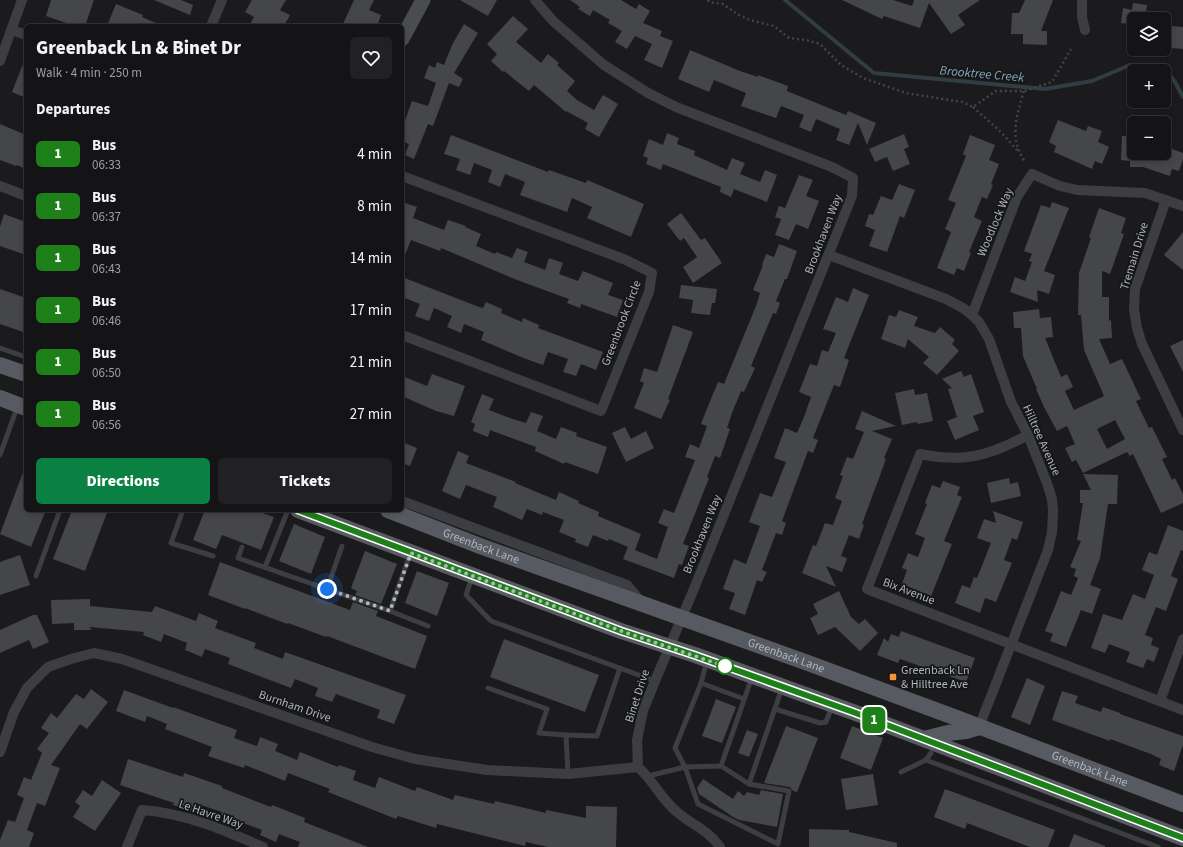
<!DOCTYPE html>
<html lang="en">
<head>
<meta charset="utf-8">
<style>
  :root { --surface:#141416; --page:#212123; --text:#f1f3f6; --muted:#9d9ea1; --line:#333335; --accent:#0b8043 }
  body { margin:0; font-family:"Source Sans 3",sans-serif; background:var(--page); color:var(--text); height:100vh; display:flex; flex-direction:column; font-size:15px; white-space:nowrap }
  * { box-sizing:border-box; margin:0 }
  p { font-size:13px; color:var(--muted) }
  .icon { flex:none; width:22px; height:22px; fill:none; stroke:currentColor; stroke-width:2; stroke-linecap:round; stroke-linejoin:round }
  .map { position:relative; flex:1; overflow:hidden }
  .details { position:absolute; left:24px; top:24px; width:380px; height:488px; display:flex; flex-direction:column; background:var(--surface); border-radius:6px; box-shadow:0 2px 6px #0003,0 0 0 1px var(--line) }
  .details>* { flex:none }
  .badge { padding:0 8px; border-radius:6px; font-size:14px; line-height:26px }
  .controls { position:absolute; left:1127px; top:12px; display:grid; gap:8px }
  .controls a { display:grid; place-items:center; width:44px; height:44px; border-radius:6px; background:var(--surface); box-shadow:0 2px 6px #0003,0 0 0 1px var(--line); font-size:20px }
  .you { position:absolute; width:20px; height:20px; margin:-10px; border:3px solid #fff; border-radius:50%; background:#1a73e8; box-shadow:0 0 0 6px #1a73e833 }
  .map>.badge { position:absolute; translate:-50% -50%; box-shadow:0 0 0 2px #fff }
  h2 { padding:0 12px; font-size:15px; line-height:36px }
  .round { display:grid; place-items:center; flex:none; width:42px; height:42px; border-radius:6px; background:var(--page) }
  .headline { display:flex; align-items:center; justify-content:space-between; height:68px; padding:0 12px }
  h1 { font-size:19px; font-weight:800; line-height:30px }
  .cta { display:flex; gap:8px; margin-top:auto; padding:8px 12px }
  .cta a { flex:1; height:46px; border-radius:6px; background:var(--accent); color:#fff; font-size:16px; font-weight:800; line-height:46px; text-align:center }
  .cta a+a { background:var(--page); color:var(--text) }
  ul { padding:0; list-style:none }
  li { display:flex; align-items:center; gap:12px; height:52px; padding:0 12px }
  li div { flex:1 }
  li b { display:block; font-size:15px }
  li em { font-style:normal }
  li .badge { min-width:44px; font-weight:700; text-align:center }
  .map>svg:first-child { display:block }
</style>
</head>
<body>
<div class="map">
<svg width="1183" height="847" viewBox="0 0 1183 847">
  <rect width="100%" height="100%" fill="#1b1b1d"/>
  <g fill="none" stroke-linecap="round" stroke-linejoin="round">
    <polyline stroke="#303d42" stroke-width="4" points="785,0 874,73 1045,89 1092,81 1130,65 1162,65 1175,82 1183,97"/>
  </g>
  <g fill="#45464a" fill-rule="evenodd">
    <polygon points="51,0 94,0 85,26 75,26 46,16"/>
    <polygon points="154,0 181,0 193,5 190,15"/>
    <polygon points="252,0 286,0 280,10 290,15 284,26 249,26 254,17 245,12"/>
    <polygon points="354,0 374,0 369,10 381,15 377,26 342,26"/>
    <polygon points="460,0 497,0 488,16"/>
    <polygon points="570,0 621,0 636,9 639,4 650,11 643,23 662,31 660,36 673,41 662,68 644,60 652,44 635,36 627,49 615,42 622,31 608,23 610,20 593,10 590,16 578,9 580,7"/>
    <polygon points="842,0 893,0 912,6 914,0 980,0 958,15 965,25 951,34 929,3 920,28 884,16 882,19"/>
    <polygon points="1025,0 1053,0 1041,31 1047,31 1047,45 1023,44 1023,34 1011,34 1012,13 1019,13"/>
    <polygon points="1133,3 1147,5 1146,12 1156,13 1155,19 1134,19 1134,24 1121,23 1123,8 1132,10"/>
    <polygon points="116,4 143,15 142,17 163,26 107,26"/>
    <polygon points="513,16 528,29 516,42 541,63 548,54 559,63 557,65 575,81 567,91 577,100 594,110 603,95 618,104 599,137 585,129 588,123 566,111 566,112 534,85 529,91 504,71 503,72 491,61 497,54 487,44"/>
    <polygon points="464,24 478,33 454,73 463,79 459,87 449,83 433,126 428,124 414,159 405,155 409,144 402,141 402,123 404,123 412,101 428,106 436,83 424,78 429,65 435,68 437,62 444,65 452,45"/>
    <polygon points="1170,26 1183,27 1183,49 1169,48"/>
    <polygon points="690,50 740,71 758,77 758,75 788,86 787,91 846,115 848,111 876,123 867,145 858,123 849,145 836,140 840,129 816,119 811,132 799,127 804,115 781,106 776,118 741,106 746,93 714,80 709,92 678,79"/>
    <polygon points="25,59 26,59 26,98 12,92"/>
    <polygon points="1058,120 1086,131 1088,126 1102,131 1098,142 1109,147 1102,164 1095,161 1092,169 1054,152 1056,146 1049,142"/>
    <polygon points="0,124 26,135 26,169 17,165 16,166 0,160"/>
    <polygon points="667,133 679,138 677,144 695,151 694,155 727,170 732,158 745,163 740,174 760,182 765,170 777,175 767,202 734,189 731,197 720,192 721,187 663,164 661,170 646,164 648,158 643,156 649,139 663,145"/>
    <polygon points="904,134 909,147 904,149 910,164 893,171 887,157 875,162 869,149"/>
    <polygon points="451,135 548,172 549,170 586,183 587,180 644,204 631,237 587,218 592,207 572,198 567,212 520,195 525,182 505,174 500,187 488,182 492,170 474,163 470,175 456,170 460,159 444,154"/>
    <polygon points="970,135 995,145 989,160 999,164 991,184 993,185 987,199 982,197 974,217 982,221 969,252 971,253 964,271 957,268 954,275 937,268 951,232 945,229 956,203 948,200 966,156 963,154"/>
    <polygon points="1122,136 1134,136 1134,153 1164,153 1164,146 1183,153 1183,159 1179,171 1172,169 1170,176 1143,167 1130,167 1130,161 1121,160"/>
    <polygon points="799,175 813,180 806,196 819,201 808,229 796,224 789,240 775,235 781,219 775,217 779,206 785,208"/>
    <polygon points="899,184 915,190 904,218 900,216 887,252 869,246 875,230 865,226 869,214 873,215 881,196 892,200"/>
    <polygon points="402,202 417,207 413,218 444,230 448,220 466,226 465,227 481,234 476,246 495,254 496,252 512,258 517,248 528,252 524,262 545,270 549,258 563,263 559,274 578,281 583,271 613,283 608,295 623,300 617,317 581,304 580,308 567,303 569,299 517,280 441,248 440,251 411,240 403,260 402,260"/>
    <polygon points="1052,202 1069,208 1044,271 1055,275 1049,294 1037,290 1038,302 1010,292 1015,277 1025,281 1032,262 1029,261 1032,254 1024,251 1041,205 1050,208"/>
    <path d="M 1099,208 L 1126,218 L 1121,233 L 1124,234 L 1110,274 L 1102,271 L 1102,297 L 1109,297 L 1109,321 L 1111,320 L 1112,338 L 1099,339 L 1110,364 L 1122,359 L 1141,399 L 1136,401 L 1149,428 L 1152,427 L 1167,457 L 1162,459 L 1172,480 L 1175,478 L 1183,494 L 1183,503 L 1161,513 L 1133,454 L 1130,456 L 1127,452 L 1083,473 L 1076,460 L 1072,462 L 1065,448 L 1075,444 L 1067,426 L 1057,431 L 1044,407 L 1036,389 L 1037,389 L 1023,356 L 1021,328 L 1014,328 L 1013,312 L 1039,309 L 1040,318 L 1051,317 L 1053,337 L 1045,338 L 1061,377 L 1067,374 L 1073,387 L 1065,391 L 1074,410 L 1104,396 L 1084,350 L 1081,315 L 1078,315 L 1079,273 L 1091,238 L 1089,237 ZM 1115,420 L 1125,439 L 1107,449 L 1097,429 Z"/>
    <polygon points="681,213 701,240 705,238 722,263 693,283 683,267 697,257 684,238 680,241 667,224"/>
    <polygon points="4,214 26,222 26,255 0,246 0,227"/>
    <polygon points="1183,232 1183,270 1164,255"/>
    <polygon points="779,244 797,251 787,279 785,279 776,301 780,303 776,314 773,313 751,366 755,368 744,392 741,391 732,413 727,428 730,429 720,458 715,456 707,477 709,478 683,544 689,546 682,565 679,564 674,578 623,559 628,547 609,539 608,541 593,535 588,547 575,542 576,539 559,532 564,520 543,512 542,515 527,509 522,520 493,507 497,497 466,485 460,499 442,491 458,451 469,456 466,463 516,482 515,483 556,500 559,492 579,501 578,503 599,512 598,516 641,534 635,550 657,559 668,527 658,523 664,509 674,513 695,460 685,457 690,444 699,448 707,426 701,424 706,411 718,382 724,384 756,306 760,293 753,290 763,265 762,265 766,254 774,257"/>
    <polygon points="402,277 479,307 483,308 486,302 502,309 501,313 522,322 523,318 539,325 538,328 603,352 596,370 581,364 576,376 563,372 568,359 548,352 543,365 526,359 481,340 484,332 464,324 461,333 447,327 452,316 434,308 429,321 415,316 420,304 402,297"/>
    <polygon points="681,285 717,289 715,303 712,303 710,315 691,313 693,300 679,298"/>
    <polygon points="853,288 869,295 844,358 849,360 840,387 834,385 813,438 818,440 813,453 808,451 782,521 786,523 782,535 776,533 762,570 767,572 762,582 757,580 745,615 729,609 735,593 723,589 729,572 734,559 746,564 760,526 749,522 760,493 772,497 786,462 774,458 785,428 797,433 804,417 811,397 799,392 810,364 817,366 822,350 828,352 836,333 823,329 836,297 848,302"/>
    <polygon points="0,289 26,298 26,333 0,324"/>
    <polygon points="899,310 918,317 914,326 935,333 940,327 955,340 952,344 959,351 937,375 923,363 929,357 908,339 905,348 881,339 889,315 896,317"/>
    <polygon points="673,325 693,332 668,399 670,400 661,419 634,408 644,383 640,381 644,368 657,372"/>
    <polygon points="1183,340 1183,372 1170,346"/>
    <polygon points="961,371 964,377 971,374 984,412 973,416 979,430 955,440 947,421 957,417 948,389 952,388 942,379"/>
    <polygon points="432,374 465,386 454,416 436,411 402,396 402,376 427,386"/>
    <polygon points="914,389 915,395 927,393 933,421 918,424 917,422 902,425 895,393"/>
    <polygon points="482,394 494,399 489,410 510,418 526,423 531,412 543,416 537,431 556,439 561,427 577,433 576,436 607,447 598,474 565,462 564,464 535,451 536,447 490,430 488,437 473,431 475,424 471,422"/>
    <polygon points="862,411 896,426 872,431 892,439 884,458 886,459 862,524 864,525 859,539 849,535 841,556 847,558 842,572 826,566 836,587 802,573 813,545 816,546 825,523 833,525 842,501 835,498 843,476 840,475 847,457 853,459 864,432 855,429"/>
    <polygon points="625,427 631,439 646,431 654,448 626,462 612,433"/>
    <polygon points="402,442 417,448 410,466 402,463"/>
    <polygon points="25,467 26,510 46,510 31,547 0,534"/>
    <polygon points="1083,474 1118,475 1117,504 1108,504 1100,558 1090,585 1101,589 1092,614 1081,610 1066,647 1050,641 1053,634 1045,631 1061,591 1071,595 1078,578 1074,576 1076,569 1070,567 1081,541 1077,540 1083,503 1080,503 1080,490 1091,490"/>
    <polygon points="1009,478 1010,484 1018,482 1021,496 991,503 987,483"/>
    <polygon points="943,481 960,487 957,495 962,497 944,541 952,544 931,596 902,584 907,570 902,568 908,553 918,557 925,538 915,534 927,504 925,503 932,485 940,488"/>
    <polygon points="72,510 108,510 85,571 53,559"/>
    <polygon points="205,510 254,510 274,517 261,550 222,535 216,549 193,540"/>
    <polygon points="993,511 1023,522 1017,540 1012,538 1004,560 1012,563 996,602 985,598 980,613 955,603 962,585 970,588 974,577 977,578 991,543 977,538 984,519 996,523"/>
    <polygon points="294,524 325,537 311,574 279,561"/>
    <polygon points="1168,525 1183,531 1183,551 1181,550 1171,576 1178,579 1166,611 1156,607 1145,635 1153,638 1151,645 1159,648 1154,662 1147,659 1143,668 1126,662 1130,652 1109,644 1105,653 1091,648 1103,614 1122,620 1133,594 1145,599 1154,575 1142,570 1149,552 1157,555"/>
    <polygon points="365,551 397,564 381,604 355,595 357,591 351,588"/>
    <polygon points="20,555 30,585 0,595 0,562"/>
    <polygon points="220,562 350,610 353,602 378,611 376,616 427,636 415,669 327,636 326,637 288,623 287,624 245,608 245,609 208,595"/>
    <polygon points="417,571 449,583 437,616 405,603"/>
    <polygon points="839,591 851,617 859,624 865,619 878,633 860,651 835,627 818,635 810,618 818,614 813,604"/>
    <polygon points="90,599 90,606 152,612 155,606 196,621 199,613 218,621 215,628 256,643 254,648 283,659 285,652 406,695 394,724 377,718 380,710 336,694 332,702 315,696 318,688 295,679 291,688 228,664 230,658 205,649 202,657 185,650 187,643 164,634 161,642 143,635 144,632 90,627 91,630 74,630 74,623 52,624 51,600"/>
    <polygon points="33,615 37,615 49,642 33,649 29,640 0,653 0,630"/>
    <polygon points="901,631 975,658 966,682 900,659 898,663 877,655 884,638 888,642 891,634 899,637"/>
    <polygon points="504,639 599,675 585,712 490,677"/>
    <polygon points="1027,678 1045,686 1030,725 1011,717"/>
    <polygon points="91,689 108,702 87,729 80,724 51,765 60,768 45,806 37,803 27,830 34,833 29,847 0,847 0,840 8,820 15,822 24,798 17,795 24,777 31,780 42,753 37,749 49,733 41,728 51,713 57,718 76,694 84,699"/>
    <polygon points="124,690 173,708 173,707 237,730 234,738 257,746 260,737 278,744 275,751 297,760 300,752 338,767 339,765 356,771 353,780 375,788 379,777 415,791 417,787 453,800 455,795 494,804 495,801 546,813 546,810 586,818 586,806 617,807 616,847 548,847 526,842 525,846 437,824 436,828 398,816 396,819 328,792 330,789 288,773 285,781 245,765 244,768 208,756 212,747 165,729 167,724 147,716 145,722 116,711"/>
    <polygon points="1062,691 1078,696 1075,703 1101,712 1103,707 1120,713 1120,714 1183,736 1183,745 1174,771 1159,765 1161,759 1151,754 1110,739 1110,741 1052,720"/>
    <polygon points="716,699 736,707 722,743 702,736"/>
    <polygon points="786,726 818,738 797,792 793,791 790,787 764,783"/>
    <polygon points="852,726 883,738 871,770 840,758"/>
    <polygon points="747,730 758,734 749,757 738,753"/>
    <polygon points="128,759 183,777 184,773 222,786 222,788 271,807 272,805 305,818 304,822 368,847 298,847 300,842 279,834 276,842 260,835 262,830 221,815 222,812 195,803 192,811 173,805 174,803 120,785"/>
    <polygon points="873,774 878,805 846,810 841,779"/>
    <polygon points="703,779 733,799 738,791 744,796 747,792 759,795 761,790 783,794 777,827 739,820 733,817 699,794 697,788"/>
    <polygon points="102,780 121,793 95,831 73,817 80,806 75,802 83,790 92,796"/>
    <polygon points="945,789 1055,830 1048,847 1030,847 967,823 965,829 934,817"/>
    <polygon points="809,829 849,830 849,832 897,843 897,847 809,847"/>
    <polygon points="1074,834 1105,846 1105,847 1069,847"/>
  </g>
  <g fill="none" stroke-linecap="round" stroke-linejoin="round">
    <g stroke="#414549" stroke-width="2.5" stroke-dasharray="2 3" stroke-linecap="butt">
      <polyline points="708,0 709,2 723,4 737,14 750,20 774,26 789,38 806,40 820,44 841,65 863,78 906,93 962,102 973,107 996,91 1024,91 1052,82 1071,49"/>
      <path d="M 1024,91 C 1016,117 1009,138 1025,162"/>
      <polyline points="973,107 1001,132 1018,151"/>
    </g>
    <g stroke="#3c3e42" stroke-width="5">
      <polyline points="0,348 26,357"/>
      <polyline points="0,455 17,408"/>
      <polyline points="183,510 171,543 213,556"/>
      <polyline points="242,547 238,558 390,611 410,554"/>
      <polyline points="265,567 288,510"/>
      <polyline points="36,576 60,510"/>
      <polyline points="472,577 466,595 491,621 655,681"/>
      <polyline points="327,589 342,546"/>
      <polyline points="390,611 428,626"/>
      <polyline points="707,661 701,683 675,748 685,767 721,766 752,677"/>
      <polyline points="701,683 744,699"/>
      <polyline points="488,688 547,709 539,733 566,735"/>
      <polyline points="775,709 820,723 826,722 832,706"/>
      <polyline points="926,760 1158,847"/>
      <polyline points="721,766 749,784"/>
      <polyline points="901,772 926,760 931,753"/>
      <polyline points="568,774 566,735 597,736 620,668"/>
      <polyline points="648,776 685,767 698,804 778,844 789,791 749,784 782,688"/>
    </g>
    <g stroke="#3c3e42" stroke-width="10">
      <path d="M 535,0 L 553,21 L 604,65 L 648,93 L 676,107 L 832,167 L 853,178 L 852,196 L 696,584 L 655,681 L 643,711 L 637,740 L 638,767 C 653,780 661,799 677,812 C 692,825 707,829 720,847"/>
      <polyline points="1082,0 1082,17 1085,30"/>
      <polyline points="211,26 222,0"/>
      <polyline points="12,30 26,35"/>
      <polyline points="0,61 22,0"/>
      <polyline points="402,176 626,260 652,273 649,292 601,411 402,335"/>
      <polyline points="0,186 26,196"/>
      <polyline points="1166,200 1135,289 1134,309 1137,328 1142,344 1183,430"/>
      <polyline points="829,255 946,299 963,308 972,315 979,322 989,339 1011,402 1028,435 1047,483 1052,499 1053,511 1052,532 1048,550 979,727"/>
      <polyline points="972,315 1017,197 1032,174 1060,186 1077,190 1145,193 1183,206"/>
      <path d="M 1028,435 C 989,456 964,463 920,454 L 867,589 L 1183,710"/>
      <polyline points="402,501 627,585 641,602"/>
      <polyline points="1160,701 1183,639"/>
      <polyline points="0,752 14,712 27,688 48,667 71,659 94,653 122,659 372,747 415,759 487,770 568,774 638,767"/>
      <path d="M 127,847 L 142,810 C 185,813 224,830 263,847"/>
    </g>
    <polyline stroke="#494d52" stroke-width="15" points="402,39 423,0"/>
    <g stroke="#575b61" stroke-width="16">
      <polyline points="0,365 26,374"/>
      <polyline points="0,398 26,408"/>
      <polyline points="298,510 621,631 695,655 853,712 1183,838"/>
      <path id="s1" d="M 388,510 L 480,546 L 808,663 L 954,717 L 1183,804"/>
      <polyline points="924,739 948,733 966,731 979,727"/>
    </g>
  </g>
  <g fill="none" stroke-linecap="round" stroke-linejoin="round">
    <g stroke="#fff" stroke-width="9">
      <polyline id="line" points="298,510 621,631 694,655 853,712 1183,838"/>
    </g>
    <use href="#line" stroke="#1e8019" stroke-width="6"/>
    <polyline stroke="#adb5bd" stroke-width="4" stroke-dasharray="0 7.2" points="327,589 390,611 411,553 621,631 730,668 725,666"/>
  </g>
  <circle fill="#fff" stroke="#1e8019" stroke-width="2" cx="725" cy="666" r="8"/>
  <rect fill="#f6943a" stroke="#161618" stroke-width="1.5" x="889" y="673" width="8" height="8" rx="2"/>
  <g text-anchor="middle" stroke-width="3.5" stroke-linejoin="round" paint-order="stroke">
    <g font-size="12" fill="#adb5bd" stroke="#161618">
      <text transform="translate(995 222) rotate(-67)" y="4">Woodlock Way</text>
      <text transform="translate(823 234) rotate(-69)" y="4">Brookhaven Way</text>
      <text transform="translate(1134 256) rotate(-73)" y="4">Tremain Drive</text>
      <text transform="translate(621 323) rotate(-69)" y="4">Greenbrook Circle</text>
      <text transform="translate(1042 440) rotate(66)" y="4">Hilltree Avenue</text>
      <text transform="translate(702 534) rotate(-68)" y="4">Brookhaven Way</text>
      <text dy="4" stroke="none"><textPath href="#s1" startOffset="100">Greenback Lane</textPath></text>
      <text transform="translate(909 591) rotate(21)" y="4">Bix Avenue</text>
      <text dy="4" stroke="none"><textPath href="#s1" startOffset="424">Greenback Lane</textPath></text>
      <text transform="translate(637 696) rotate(-72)" y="4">Binet Drive</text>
      <text transform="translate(295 706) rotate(19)" y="4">Burnham Drive</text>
      <text dy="4" stroke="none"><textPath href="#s1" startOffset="748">Greenback Lane</textPath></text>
      <text transform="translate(211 814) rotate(19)" y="4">Le Havre Way</text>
    </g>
    <g font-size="12" fill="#adb5bd" stroke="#161618" text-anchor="start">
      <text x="901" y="674">Greenback Ln<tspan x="901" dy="14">&amp; Hilltree Ave</tspan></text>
    </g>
    <g font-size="13" font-style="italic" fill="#84a9b8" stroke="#161618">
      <text transform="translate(982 73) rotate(5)" y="5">Brooktree Creek</text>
    </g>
  </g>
</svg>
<div class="controls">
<a><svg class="icon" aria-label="layers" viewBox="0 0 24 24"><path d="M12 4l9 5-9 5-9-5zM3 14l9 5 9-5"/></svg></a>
<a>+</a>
<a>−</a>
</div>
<div class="you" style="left:327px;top:589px"></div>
<b class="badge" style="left:874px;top:720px;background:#1e8019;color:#fff">1</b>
<section class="details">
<div class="headline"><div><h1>Greenback Ln &amp; Binet Dr</h1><p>Walk · 4 min · 250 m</p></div><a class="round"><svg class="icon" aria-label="heart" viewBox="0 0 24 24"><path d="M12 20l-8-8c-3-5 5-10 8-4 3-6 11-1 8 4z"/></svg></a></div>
<h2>Departures</h2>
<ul>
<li><span class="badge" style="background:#1e8019;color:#fff">1</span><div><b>Bus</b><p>06:33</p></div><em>4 min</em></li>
<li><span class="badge" style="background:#1e8019;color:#fff">1</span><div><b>Bus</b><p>06:37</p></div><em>8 min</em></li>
<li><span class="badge" style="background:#1e8019;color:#fff">1</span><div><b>Bus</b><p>06:43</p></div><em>14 min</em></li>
<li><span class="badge" style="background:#1e8019;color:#fff">1</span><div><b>Bus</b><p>06:46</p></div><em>17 min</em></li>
<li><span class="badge" style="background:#1e8019;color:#fff">1</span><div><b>Bus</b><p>06:50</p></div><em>21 min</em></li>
<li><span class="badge" style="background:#1e8019;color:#fff">1</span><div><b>Bus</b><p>06:56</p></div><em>27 min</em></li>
</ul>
<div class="cta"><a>Directions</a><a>Tickets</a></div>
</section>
</div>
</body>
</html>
